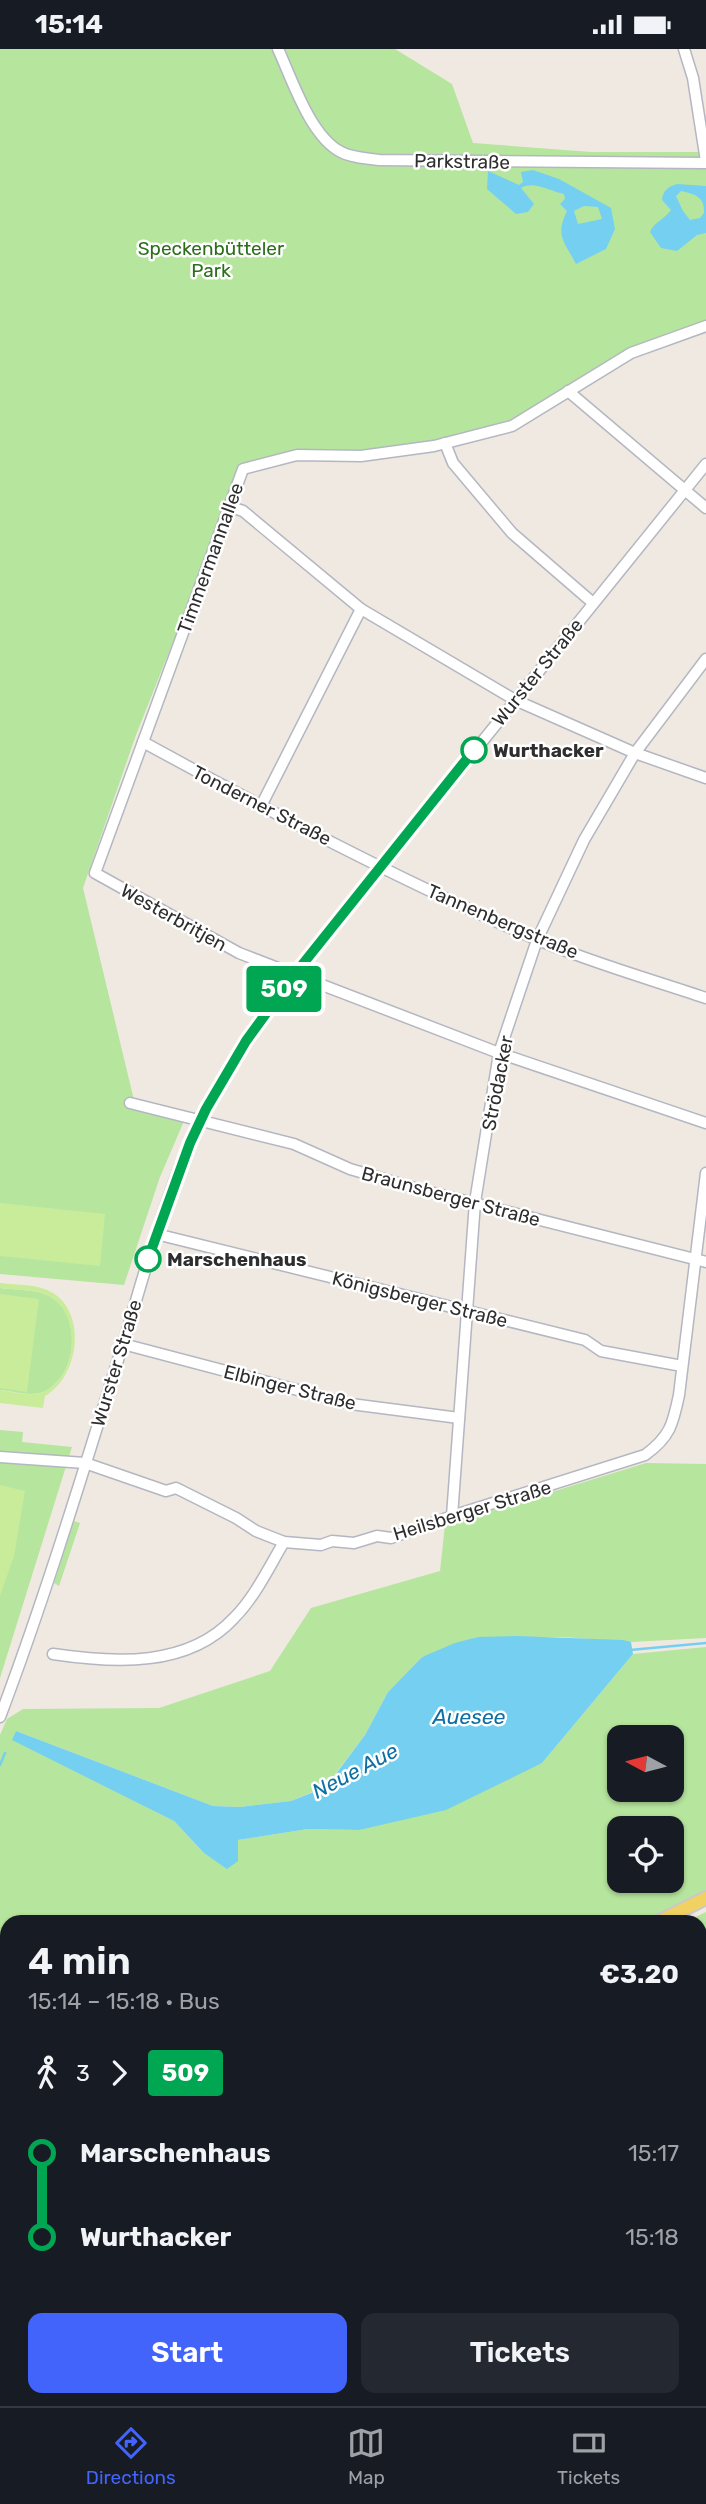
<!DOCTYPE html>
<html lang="en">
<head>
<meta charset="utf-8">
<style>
  :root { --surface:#171b24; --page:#242831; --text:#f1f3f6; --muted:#9ea1a6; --line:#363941; --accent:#4264fb }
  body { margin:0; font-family:Rubik,sans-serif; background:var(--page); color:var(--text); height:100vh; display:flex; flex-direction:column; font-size:26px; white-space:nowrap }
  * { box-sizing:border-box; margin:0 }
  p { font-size:23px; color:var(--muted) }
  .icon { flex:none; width:38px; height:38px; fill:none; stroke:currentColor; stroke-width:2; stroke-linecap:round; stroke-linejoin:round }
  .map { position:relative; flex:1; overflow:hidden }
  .sheet { position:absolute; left:0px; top:1866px; width:707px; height:492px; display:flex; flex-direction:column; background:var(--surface); border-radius:21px 21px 0 0; box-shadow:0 2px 5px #0004 }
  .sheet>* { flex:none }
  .badge { padding:0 14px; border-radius:5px; font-size:24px; line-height:46px }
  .needle { width:46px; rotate:277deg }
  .tools { position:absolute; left:607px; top:1676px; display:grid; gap:14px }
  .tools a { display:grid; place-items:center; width:77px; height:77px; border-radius:14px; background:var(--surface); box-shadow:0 2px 5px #0004; font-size:35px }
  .map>.badge { position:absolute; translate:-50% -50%; box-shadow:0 0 0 4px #fff }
  .legs { display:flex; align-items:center; gap:10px; height:77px; padding:0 28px; font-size:23px }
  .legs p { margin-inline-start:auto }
  .headline { display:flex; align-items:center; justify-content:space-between; height:119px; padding:0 28px }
  h1 { font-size:38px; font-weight:600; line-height:52px }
  .button { display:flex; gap:14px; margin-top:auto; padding:14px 28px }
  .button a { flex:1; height:80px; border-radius:14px; background:var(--accent); color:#fff; font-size:28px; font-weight:600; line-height:80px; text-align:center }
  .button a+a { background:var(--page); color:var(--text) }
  ul { padding:0 28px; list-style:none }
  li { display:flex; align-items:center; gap:24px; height:84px; font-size:26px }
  li i { display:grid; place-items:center; width:10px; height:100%; margin:0 9px; background:currentColor }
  li i::after { content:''; width:18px; height:18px; margin:-9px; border:5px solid; border-radius:50%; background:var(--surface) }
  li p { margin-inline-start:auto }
  li:first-child i { background:linear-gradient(#0000 50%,currentColor 0) }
  li:last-child i { background:linear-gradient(currentColor 50%,#0000 0) }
  .status { display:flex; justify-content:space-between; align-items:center; height:49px; padding:0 35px; background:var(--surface); direction:ltr }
  .status svg { height:19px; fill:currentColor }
  .tab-bar { display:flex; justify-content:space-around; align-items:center; height:98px; border-top:2px solid var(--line); background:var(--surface); font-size:19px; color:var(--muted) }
  .tab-bar a { display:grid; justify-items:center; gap:4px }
  .tab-bar .selected { color:var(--accent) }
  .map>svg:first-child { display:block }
</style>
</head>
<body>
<div class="status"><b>15:14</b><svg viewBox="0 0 49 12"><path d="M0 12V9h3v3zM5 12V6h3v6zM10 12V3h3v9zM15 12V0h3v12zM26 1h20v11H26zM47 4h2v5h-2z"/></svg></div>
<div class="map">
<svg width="706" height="2357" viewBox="0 0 706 2357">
  <rect width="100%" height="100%" fill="#efe9e1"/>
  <g fill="#b6e59e" fill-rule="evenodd">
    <polygon points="0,0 395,0 452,35 473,94 591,103 706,103 706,275 629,303 511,375 433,396 361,405 297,404 242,419 136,686 83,839 134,1051 187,1065 160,1128 124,1236 0,1225"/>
    <path d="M 0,1239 C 14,1241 36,1240 49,1247 C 83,1264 78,1329 43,1343 C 31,1348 13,1342 0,1341 Z"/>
    <polygon points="0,1381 23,1383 22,1393 72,1398 0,1629"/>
    <path d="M 646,1414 L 706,1415 L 706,1589 L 631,1593 L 563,1588 L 478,1588 L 422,1608 L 388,1643 L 365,1686 L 326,1737 L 291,1752 L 240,1758 L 213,1757 L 16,1682 L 13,1690 L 174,1772 L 204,1804 L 238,1791 L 308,1780 L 359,1781 L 542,1714 L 633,1605 L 706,1598 L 706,1841 L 644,1872 L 7,1872 L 7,2011 L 0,2013 L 0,1686 L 7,1670 L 23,1660 L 159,1659 L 270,1622 L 311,1559 L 440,1522 L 445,1476 ZM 620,1689 L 672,1689 L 672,1741 L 620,1741 ZM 620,1780 L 672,1780 L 672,1832 L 620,1832 Z"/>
    <polygon points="74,1472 80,1474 59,1537 54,1534"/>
    <polygon points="706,1863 706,1986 703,1987 700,1982 700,1872 687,1872"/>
    <polygon points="700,1991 702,1993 706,1991 706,2357 0,2357 0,2291 7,2292 7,2350 700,2350"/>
  </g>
  <g fill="#c9ec9a">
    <polygon points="0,1154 105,1165 100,1217 0,1207"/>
    <path d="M 0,1234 C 17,1236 39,1235 53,1244 C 88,1266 78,1329 45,1347 L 43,1359 L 0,1354 L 0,1341 C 13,1343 31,1348 43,1343 C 79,1329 82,1264 49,1247 C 36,1240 14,1241 0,1239 Z"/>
    <polygon points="0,1245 39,1250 27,1343 0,1339"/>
    <polygon points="0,1436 25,1442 14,1507 0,1547"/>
  </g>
  <g fill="#75cff0" fill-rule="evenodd">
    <path d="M 533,121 L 559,130 L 611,159 L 615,180 L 606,200 L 576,215 C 564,192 555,187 567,162 L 560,155 L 565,150 L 564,145 C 550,142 532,131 521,139 L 534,155 L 528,163 L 516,165 L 487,140 L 488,122 L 519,136 L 523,133 L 521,123 ZM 584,157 L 598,158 L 602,170 L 578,175 L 574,162 Z"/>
    <path d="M 677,135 L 706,137 L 706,184 L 697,186 L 677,202 L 661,199 L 650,183 C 654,173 665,170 671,161 L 662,151 C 663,141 668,138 677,135 ZM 681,142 C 695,145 705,148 704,164 L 700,169 L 690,171 L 683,162 L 676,147 Z"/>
    <polygon points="516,1587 623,1591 631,1593 633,1605 542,1714 446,1761 359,1781 308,1780 238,1791 238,1812 227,1820 204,1804 174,1772 12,1691 16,1682 213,1757 240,1758 291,1752 326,1738 365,1686 388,1643 422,1608 455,1594 478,1588"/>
    <polygon points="706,2068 706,2220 700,2219 700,2072"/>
  </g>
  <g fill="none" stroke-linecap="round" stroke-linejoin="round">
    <g stroke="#75cff0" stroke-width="2.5">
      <polyline points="630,1601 706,1594"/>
      <polyline points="0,1716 5,1704"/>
    </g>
    <g stroke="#b4b7c1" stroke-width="13">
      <g id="minor">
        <path d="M 278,0 C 292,30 310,87 341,103 C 352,109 366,109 379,111 L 706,114"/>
        <polyline points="684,0 693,29 706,112"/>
        <polyline points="706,277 631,304 512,377 434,397 361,407 297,406 243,420 95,824 239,904 499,1004 706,1074"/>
        <polyline points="568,342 706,459"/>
        <polyline points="445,394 453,414 512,484 593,554"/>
        <polyline points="228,457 243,462 361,560 515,651 635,704 706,729"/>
        <path d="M 143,693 C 271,763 401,832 536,890 C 589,913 650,930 706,949"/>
        <polyline points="261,757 361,560"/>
        <polyline points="130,1054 294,1095 350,1120 418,1140 706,1213"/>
        <polyline points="156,1185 585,1291 601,1302 682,1317"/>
        <polyline points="123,1295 351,1355 459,1369"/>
        <path d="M 0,1408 L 85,1414 L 166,1442 L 176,1439 L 236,1469 L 256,1482 L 284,1493 L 321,1496 L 332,1492 L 354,1494 L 377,1487 L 391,1489 L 452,1467 L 645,1406 C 670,1388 673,1375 679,1346 L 706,1124"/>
        <polyline points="452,1467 475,1153 499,1004 537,891 584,791 635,704 706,610"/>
        <path d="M 53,1605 C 114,1614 188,1619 234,1569 C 255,1548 269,1518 284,1493"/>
        <path d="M 0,1668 C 46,1546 84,1420 123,1295 C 146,1220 165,1144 199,1074 C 224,1021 260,974 294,926 L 706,415"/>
      </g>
    </g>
    <g stroke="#c9c9c9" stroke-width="16">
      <g id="major">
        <polyline points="660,1872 706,1849"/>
        <polyline points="0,2025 7,2023"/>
      </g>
    </g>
    <use href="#minor" stroke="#fff" stroke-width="10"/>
    <use href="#major" stroke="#f2d163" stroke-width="12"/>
  </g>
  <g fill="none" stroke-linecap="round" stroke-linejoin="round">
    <g stroke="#fff" stroke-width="16">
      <polyline id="line-1" points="148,1210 190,1094 206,1060 246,992 294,926 474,701"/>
    </g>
    <use href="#line-1" stroke="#00a651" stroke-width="10"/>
  </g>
  <g fill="#fff" stroke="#00a651" stroke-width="3.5">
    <circle cx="474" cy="701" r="12"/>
    <circle cx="148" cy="1210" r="12"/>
  </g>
  <g text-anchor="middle" stroke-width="5" stroke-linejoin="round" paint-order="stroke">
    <g font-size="19" fill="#2e2e2e" stroke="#fff">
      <text transform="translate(462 112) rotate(1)" y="7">Parkstraße</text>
      <text transform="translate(210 509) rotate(-70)" y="7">Timmermannallee</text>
      <text transform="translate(537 623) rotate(-51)" y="7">Wurster Straße</text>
      <text transform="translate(262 756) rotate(27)" y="7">Tonderner Straße</text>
      <text transform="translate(174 868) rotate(29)" y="7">Westerbritjen</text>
      <text transform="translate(503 872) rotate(23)" y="7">Tannenbergstraße</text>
      <text transform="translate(497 1034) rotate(-79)" y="7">Strödacker</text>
      <text transform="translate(451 1147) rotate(15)" y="7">Braunsberger Straße</text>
      <text transform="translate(420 1250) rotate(14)" y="7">Königsberger Straße</text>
      <text transform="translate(116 1314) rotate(-73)" y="7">Wurster Straße</text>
      <text transform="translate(290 1338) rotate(14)" y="7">Elbinger Straße</text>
      <text transform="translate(472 1461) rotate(-17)" y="7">Heilsberger Straße</text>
    </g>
    <g font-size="19" fill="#2c6e1b" stroke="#fff">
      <text x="211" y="206">Speckenbütteler<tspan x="211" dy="22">Park</tspan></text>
    </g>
    <g font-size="19" font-weight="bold" fill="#2e2e2e" stroke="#fff" text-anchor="start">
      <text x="493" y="708">Wurthacker</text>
      <text x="167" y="1217">Marschenhaus</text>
    </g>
    <g font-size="21" font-style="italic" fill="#0d6fa3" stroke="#fff">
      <text x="469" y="1675">Auesee</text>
      <text transform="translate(355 1722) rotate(-28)" y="7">Neue Aue</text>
    </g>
  </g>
</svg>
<div class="tools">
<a><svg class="needle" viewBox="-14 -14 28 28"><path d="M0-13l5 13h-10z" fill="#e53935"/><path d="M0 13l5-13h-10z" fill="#9ea1a6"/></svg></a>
<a><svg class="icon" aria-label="locate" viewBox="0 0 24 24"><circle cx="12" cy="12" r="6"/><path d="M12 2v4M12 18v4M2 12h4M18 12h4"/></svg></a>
</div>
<b class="badge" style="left:284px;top:940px;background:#00a651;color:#fff">509</b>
<section class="sheet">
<div class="headline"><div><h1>4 min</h1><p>15:14 – 15:18 · Bus</p></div><b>€3.20</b></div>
<div class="legs"><svg class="icon" aria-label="walk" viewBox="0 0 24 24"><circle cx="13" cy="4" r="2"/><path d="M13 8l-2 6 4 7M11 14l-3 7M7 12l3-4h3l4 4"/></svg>3<svg class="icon" aria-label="forward" viewBox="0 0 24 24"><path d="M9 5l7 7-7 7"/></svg><b class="badge" style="background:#00a651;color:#fff">509</b></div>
<ul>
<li><i style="color:#00a651"></i><b>Marschenhaus</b><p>15:17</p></li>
<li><i style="color:#00a651"></i><b>Wurthacker</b><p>15:18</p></li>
</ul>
<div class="button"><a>Start</a><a>Tickets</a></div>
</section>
</div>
<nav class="tab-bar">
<a class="selected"><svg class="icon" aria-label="directions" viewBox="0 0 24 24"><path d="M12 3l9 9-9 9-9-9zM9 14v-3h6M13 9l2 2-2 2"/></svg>Directions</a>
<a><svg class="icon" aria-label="map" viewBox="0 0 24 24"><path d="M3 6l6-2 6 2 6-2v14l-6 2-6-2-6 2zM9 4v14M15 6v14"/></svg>Map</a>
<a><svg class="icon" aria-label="tickets" viewBox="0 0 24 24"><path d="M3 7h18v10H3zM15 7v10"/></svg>Tickets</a>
</nav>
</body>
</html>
